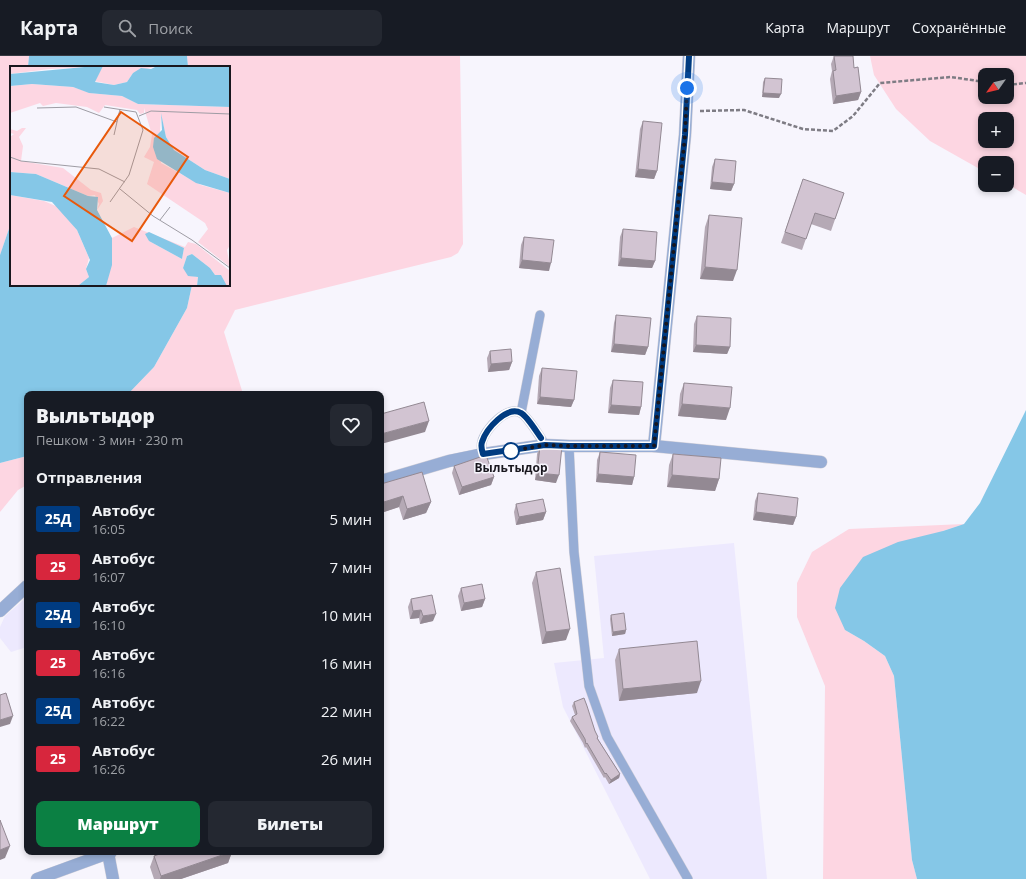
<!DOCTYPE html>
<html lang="ru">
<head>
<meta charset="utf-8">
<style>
  :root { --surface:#171b24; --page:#242831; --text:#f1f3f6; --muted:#9ea1a6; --line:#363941; --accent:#0b8043 }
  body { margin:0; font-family:"Open Sans",sans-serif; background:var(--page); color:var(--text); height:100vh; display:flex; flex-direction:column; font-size:15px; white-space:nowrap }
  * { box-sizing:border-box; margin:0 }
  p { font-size:13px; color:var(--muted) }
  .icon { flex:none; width:22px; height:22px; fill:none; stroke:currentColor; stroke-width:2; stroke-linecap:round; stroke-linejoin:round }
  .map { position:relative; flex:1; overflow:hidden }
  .side { position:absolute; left:24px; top:335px; width:360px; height:464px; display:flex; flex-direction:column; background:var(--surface); border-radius:8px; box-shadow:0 2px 6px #0003 }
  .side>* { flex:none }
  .badge { padding:0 8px; border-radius:3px; font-size:14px; line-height:26px }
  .needle { width:26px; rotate:236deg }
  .buttons { position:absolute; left:978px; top:12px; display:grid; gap:8px }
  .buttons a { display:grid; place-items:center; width:36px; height:36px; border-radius:8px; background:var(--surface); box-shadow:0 2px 6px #0003; font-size:20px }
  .you { position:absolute; width:20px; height:20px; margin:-10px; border:3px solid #fff; border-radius:50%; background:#1a73e8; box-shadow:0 0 0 6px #1a73e833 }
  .map>.badge { position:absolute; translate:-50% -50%; box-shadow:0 0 0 2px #fff }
  h2 { padding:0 12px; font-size:15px; line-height:36px }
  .round { display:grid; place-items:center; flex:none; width:42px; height:42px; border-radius:8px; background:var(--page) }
  .headline { display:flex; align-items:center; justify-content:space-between; height:68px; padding:0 12px }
  h1 { font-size:19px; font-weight:800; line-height:30px }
  .primary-button { display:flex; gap:8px; margin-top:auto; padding:8px 12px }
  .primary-button a { flex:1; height:46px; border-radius:8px; background:var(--accent); color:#fff; font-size:16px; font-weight:800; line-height:46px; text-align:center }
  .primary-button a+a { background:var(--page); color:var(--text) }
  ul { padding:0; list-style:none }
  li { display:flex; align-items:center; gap:12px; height:48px; padding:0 12px }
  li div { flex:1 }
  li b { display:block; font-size:15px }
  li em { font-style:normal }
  li .badge { min-width:44px; font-weight:700; text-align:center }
  header { display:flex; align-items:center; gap:24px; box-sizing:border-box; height:56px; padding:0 20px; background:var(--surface); border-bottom:1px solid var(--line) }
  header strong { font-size:19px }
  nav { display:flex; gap:22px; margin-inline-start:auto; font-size:14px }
  .search { width:280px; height:36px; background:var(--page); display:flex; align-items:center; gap:10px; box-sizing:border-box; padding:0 14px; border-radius:8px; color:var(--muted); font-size:15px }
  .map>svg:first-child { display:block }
</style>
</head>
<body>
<header>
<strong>Карта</strong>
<div class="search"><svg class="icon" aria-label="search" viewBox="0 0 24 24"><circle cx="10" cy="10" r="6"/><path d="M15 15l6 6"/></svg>Поиск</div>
<nav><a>Карта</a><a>Маршрут</a><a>Сохранённые</a></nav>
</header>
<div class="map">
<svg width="1026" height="823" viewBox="0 0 1026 823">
  <rect width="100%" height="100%" fill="#f7f5fd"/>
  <g fill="#ede9fe">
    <polygon points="734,487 767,823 650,823 563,651 554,607 604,602 594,500"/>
    <polygon points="27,541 27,591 11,596 0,582 0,571 5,560"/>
  </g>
  <g fill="#fdd6e2" fill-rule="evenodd">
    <polygon points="0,0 29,0 28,11 11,11 11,167 0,199"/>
    <polygon points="187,0 460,0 463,188 458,197 451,201 235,254 224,276 243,338 128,338 154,311 187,252 192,229 229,229 229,11 188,11"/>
    <path d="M 870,0 L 1026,0 L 1026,139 L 1007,128 L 1007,107 L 985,107 L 985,116 L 930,85 L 896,53 L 874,19 ZM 985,19 L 1007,19 L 1007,41 L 985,41 ZM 985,63 L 1007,63 L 1007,85 L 985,85 Z"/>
    <polygon points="27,400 27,429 18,434 0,456 0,407"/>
    <polygon points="964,468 943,475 845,574 864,585 885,600 894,620 912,804 917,823 823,823 825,630 797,561 797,527 812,496 849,473"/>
  </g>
  <g fill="#85c7e7">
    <polygon points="29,0 187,0 188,11 28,11"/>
    <polygon points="11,167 11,229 192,229 187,252 154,311 128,338 27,338 27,400 0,407 0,199"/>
    <polygon points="1026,354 1026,823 917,823 912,804 894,620 885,600 864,585 845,574 835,552 840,532 863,501 898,486 943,475 964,468 980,447"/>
  </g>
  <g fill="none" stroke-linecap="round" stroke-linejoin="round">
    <g stroke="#d3d1d9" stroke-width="10">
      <g id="service">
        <polyline points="521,357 540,259"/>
        <polyline points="569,390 574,496 589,630 607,681 688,823"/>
        <path d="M 483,398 C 482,395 481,390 482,386 C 485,373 507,349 521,357 C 527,360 541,382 545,389"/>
      </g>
    </g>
    <g stroke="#d3d1d9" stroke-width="13">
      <g id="minor">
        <polyline points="381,425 449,405 483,398 545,389 569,390 654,390 821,406"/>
        <polyline points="0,555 27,530"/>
        <polyline points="108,797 113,823"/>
        <polyline points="37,823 111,796"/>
      </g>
    </g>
    <g stroke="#d3d1d9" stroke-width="13">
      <polyline id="tertiary" points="654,390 685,79 689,0"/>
    </g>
    <g stroke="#7e7c84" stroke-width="2.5" stroke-dasharray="4 2" stroke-linecap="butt">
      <polyline points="1007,29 1026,27"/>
      <polyline points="700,55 744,54 803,73 833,75 853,60 880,27 951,21 985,26"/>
    </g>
    <use href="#service" stroke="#97add5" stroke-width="9"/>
    <use href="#minor" stroke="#97add5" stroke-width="12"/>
    <use href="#tertiary" stroke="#97add5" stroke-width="12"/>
  </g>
  <g fill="#b5a9b5">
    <polygon points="834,0 854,12 861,36 858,44 833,48 830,23 832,15 831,8"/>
    <polygon points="765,22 779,42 762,41 763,26"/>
    <polygon points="643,65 657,115 654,123 635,121 640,73"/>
    <polygon points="715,103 734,128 731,135 710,133 712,111"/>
    <polygon points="799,134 844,137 831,175 811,168 802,194 781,187"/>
    <polygon points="709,159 733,225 700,223 705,171"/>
    <polygon points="623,173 655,205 652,212 618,210 620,181"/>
    <polygon points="524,181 549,215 519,212 521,189"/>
    <polygon points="616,259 648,291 645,299 611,296 614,267"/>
    <polygon points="697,260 730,291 727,298 693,296 694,268"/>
    <polygon points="490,295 512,306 509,314 488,316 487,302"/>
    <polygon points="542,312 574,344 571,351 537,348 539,320"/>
    <polygon points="613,324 641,351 639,359 608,357 610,332"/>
    <polygon points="684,327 726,364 678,360 680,338"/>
    <polygon points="540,390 556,427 535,424 537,398"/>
    <polygon points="600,396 634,421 632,429 596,426 597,404"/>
    <polygon points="673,398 719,423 715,435 667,431 669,409"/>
    <polygon points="454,410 494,421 491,429 459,439 452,417"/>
    <polygon points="381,428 431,446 426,457 403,464 399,451 381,457"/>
    <polygon points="758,437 796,461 793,469 753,464 755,445"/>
    <polygon points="516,448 546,456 543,464 516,469 514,456"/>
    <polygon points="536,516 566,584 542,588 532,527"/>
    <polygon points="461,532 485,543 482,551 461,555 458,540"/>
    <polygon points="411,543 433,565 420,568 419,562 410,563 408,551"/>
    <polygon points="611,559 626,574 625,578 612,580 610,563"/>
    <polygon points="619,593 697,637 619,645 615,604"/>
    <polygon points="574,646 595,675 598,683 620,718 619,722 609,728 605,721 604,722 586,691 585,692 583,687 570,665 572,661 575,659 572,650"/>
    <polygon points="232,796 228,807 181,823 154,823 150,811 154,800"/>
  </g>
  <g fill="#938993">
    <polygon points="861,36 858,44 833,48 836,40"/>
    <polygon points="763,37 781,38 779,42 762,41"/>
    <polygon points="638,113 657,115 654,123 635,121"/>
    <polygon points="712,126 734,128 731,135 710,133"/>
    <polygon points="621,202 655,205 652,212 618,210"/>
    <polygon points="522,204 551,207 549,215 519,212"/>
    <polygon points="705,211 737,214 733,225 700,223"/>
    <polygon points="614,288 648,291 645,299 611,296"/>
    <polygon points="696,289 730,291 727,298 693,296"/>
    <polygon points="512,306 509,314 488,316 491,308"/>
    <polygon points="540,341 574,344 571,351 537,348"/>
    <polygon points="682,348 730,352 726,364 678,360"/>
    <polygon points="611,349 641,351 639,359 608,357"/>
    <polygon points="429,365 425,376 381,388 381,378"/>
    <polygon points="537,417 559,419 556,427 535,424"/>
    <polygon points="598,418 634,421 632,429 596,426"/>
    <polygon points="672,419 719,423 715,435 667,431"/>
    <polygon points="494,421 491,429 459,439 462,431"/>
    <polygon points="403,440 399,451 381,457 381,453 384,446"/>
    <polygon points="431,446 426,457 403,464 407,453"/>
    <polygon points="546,456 543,464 516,469 519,461"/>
    <polygon points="756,456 796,461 793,469 753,464"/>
    <polygon points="485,543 482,551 461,555 464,547"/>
    <polygon points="421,554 419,562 410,563 413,555"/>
    <polygon points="436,558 433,565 420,568 423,560"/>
    <polygon points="570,573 566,584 542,588 546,576"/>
    <polygon points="626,574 625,578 612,580 613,576"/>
    <polygon points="701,625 697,637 619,645 623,633"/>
    <polygon points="13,660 10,668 0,671 0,664"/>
    <polygon points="620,718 619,722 609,728 611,724"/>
    <polygon points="10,790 5,802 0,804 0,794"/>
    <polygon points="232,796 228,807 181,823 160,823 161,820"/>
  </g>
  <g fill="#d2c4d2" stroke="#938993">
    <polygon points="834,0 853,0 854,12 858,11 861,36 836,40 833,15 836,14"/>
    <polygon points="765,22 782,23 781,38 763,37"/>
    <polygon points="643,65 662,67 657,115 638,113"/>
    <polygon points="715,103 736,105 734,128 712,126"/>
    <polygon points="803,123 844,137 835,163 815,157 806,183 785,176"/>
    <polygon points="709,159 742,162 737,214 705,211"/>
    <polygon points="623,173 657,176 655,205 621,202"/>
    <polygon points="524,181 554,184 551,207 522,204"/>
    <polygon points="616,259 651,262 648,291 614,288"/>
    <polygon points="697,260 731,262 730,291 696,289"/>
    <polygon points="511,293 512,306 491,308 490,295"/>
    <polygon points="542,312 577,315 574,344 540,341"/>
    <polygon points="613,324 643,326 641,351 611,349"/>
    <polygon points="684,327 732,331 730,352 682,348"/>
    <polygon points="424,346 429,365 381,378 381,358"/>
    <polygon points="548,389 562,390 559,419 537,417 540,390"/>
    <polygon points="600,396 636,399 634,421 598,418"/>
    <polygon points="673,398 721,402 719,423 672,419"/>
    <polygon points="486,399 494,421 462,431 454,410"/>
    <polygon points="422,416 431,446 407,453 403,440 384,446 381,436 381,428"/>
    <polygon points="758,437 798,442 796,461 756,456"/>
    <polygon points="543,443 546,456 519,461 516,448"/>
    <polygon points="560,512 570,573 546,576 536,516"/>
    <polygon points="482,528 485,543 464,547 461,532"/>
    <polygon points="432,539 436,558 423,560 421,554 413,555 411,543"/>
    <polygon points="624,557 626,574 613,576 611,559"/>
    <polygon points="697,585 701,625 623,633 619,593"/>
    <polygon points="6,637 13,660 0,664 0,639"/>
    <polygon points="584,642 587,650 595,675 598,681 597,682 620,718 611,724 606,717 605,718 587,687 586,688 585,683 572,661 577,658 574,646"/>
    <polygon points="0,764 10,790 0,794"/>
    <polygon points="165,796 231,796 161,820 154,800"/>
  </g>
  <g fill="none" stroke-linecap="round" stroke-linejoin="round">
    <g stroke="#fff" stroke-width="9">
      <path id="line" d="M 541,382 C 536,375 527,360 521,357 C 507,349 486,373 482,386 C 481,389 482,395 483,398 L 545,389 L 569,390 L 654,390 L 685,79 L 689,0"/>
    </g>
    <use href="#line" stroke="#003b80" stroke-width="6"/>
    <polyline stroke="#19171e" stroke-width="4" stroke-dasharray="0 7.2" points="511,395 545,389 569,390 654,390 685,79 687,32"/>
  </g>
  <circle fill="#fff" stroke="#003b80" stroke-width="2" cx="511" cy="395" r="8"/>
  <g text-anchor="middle" stroke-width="3" stroke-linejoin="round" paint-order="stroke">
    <g font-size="12" font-weight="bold" fill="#19171e" stroke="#f7f5fd">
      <text x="511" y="416">Выльтыдор</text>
    </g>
  </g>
  <g transform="translate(10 10)">
    <rect width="220" height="220" fill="#f7f5fd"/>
    <path d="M 0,0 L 85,0 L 85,1 L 39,3 L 0,8 ZM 93,0 L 147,0 L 123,7 L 117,16 L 104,19 L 84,15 ZM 22,18 L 63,21 L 80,27 L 112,30 L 128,38 L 220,41 L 220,113 L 195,104 L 164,84 L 156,71 L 151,48 L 150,66 L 151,97 L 191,119 L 220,127 L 220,179 L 217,184 L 220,201 L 188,176 L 198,163 L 195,157 L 137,118 L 144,96 L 134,91 L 140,81 L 142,69 L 134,42 L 134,47 L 130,48 L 127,44 L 95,39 L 89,47 L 77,41 L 46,37 L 33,40 L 30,37 L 0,47 L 0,20 ZM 12,62 L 16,62 L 9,71 L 13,80 L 11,95 L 53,102 L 81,124 L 91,127 L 93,135 L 87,144 L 89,138 L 85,129 L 78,130 L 26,108 L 0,106 L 0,71 L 4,68 L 0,67 L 0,63 L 7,65 ZM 0,129 L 34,135 L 48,141 L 67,164 L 79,192 L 76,203 L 79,211 L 69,219 L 80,218 L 81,220 L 0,220 ZM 124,161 L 175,181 L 178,176 L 186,178 L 220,205 L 220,220 L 216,219 L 212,211 L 205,209 L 200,202 L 182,188 L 177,190 L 173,202 L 182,210 L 188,211 L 187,220 L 96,220 L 102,192 L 102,172 ZM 137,167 L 174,182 L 172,193 L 139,175 Z" fill="#fdd6e2" fill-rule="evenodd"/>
    <path d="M 85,0 L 93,0 L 85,16 L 104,19 L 117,16 L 123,7 L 131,2 L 141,3 L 147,0 L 220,0 L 220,41 L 128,38 L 112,30 L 79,27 L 63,21 L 22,18 L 0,20 L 0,8 ZM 151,47 L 156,71 L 164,84 L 195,104 L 220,113 L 220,127 L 186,117 L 147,93 L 143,81 L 144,72 L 152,64 ZM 0,106 L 26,108 L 78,130 L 88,131 L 87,144 L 102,172 L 102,199 L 96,220 L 69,219 L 79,211 L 76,203 L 80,194 L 67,164 L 42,136 L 0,129 ZM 139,166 L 174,182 L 172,193 L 139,175 L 135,168 ZM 182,188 L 200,202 L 205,209 L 211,209 L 217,220 L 187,220 L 188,211 L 178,210 L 173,202 L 177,190 Z" fill="#85c7e7"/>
    <path fill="none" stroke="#9e9ca4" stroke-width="1" d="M 94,41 L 126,46 L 133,64 L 119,109 L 100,136M 27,42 L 66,41 L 107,56M 129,50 L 141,45 L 220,48M 104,69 L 110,43M 0,91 L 11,95 L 89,103 L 115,116M 110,123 L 143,150 L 182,174 L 220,202M 150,154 L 160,141"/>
    <path fill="#e8590c" fill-opacity="0.15" stroke="#e8590c" stroke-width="2" d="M 111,46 L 178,91 L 122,175 L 54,130 Z"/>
    <rect width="220" height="220" fill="none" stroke="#19171e" stroke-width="2"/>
  </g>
</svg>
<div class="buttons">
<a><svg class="needle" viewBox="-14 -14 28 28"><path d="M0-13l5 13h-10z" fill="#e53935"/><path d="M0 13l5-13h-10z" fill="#9ea1a6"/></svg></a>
<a>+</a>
<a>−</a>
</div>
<div class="you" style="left:687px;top:32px"></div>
<section class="side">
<div class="headline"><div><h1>Выльтыдор</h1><p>Пешком · 3 мин · 230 m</p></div><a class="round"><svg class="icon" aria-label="heart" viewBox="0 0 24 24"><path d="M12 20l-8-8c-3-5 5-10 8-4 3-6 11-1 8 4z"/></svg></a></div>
<h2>Отправления</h2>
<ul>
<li><span class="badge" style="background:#003b80;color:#fff">25Д</span><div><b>Автобус</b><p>16:05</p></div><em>5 мин</em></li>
<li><span class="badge" style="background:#d7263d;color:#fff">25</span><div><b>Автобус</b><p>16:07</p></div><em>7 мин</em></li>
<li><span class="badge" style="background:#003b80;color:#fff">25Д</span><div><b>Автобус</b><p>16:10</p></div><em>10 мин</em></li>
<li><span class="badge" style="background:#d7263d;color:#fff">25</span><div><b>Автобус</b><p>16:16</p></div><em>16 мин</em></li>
<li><span class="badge" style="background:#003b80;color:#fff">25Д</span><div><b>Автобус</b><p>16:22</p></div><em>22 мин</em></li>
<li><span class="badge" style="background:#d7263d;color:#fff">25</span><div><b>Автобус</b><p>16:26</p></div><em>26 мин</em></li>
</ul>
<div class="primary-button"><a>Маршрут</a><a>Билеты</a></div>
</section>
</div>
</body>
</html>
